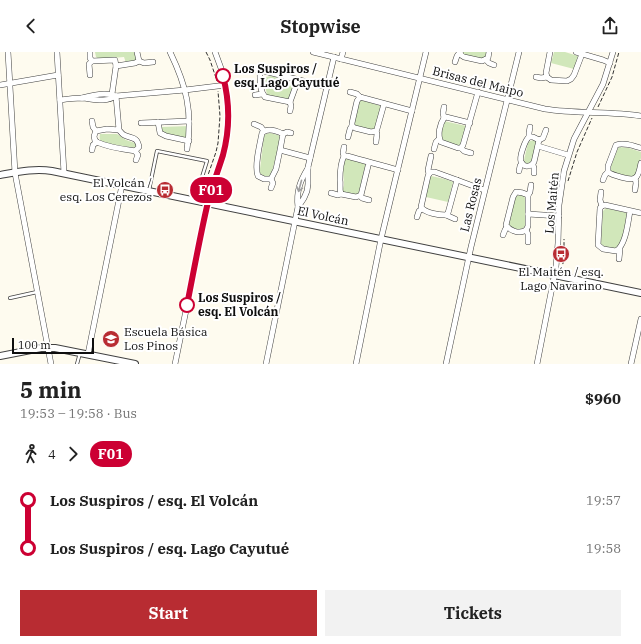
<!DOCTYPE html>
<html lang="en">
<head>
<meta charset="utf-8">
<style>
  :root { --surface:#fff; --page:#f2f2f2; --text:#222; --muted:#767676; --accent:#b82c32 }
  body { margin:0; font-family:"IBM Plex Serif",serif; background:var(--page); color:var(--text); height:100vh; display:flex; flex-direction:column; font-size:15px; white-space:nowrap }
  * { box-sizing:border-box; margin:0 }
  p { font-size:13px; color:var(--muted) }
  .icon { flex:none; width:22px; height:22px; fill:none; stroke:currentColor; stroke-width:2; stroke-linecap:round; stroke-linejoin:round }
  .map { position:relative; height:312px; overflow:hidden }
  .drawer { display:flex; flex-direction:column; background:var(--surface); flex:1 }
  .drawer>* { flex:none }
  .badge { padding:0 8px; border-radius:13px; font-size:14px; line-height:26px }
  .scale { position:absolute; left:12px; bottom:10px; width:82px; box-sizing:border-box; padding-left:4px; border:2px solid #0e0e0e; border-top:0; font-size:11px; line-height:14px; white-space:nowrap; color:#0e0e0e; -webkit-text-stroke:3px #fff; paint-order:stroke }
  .map>.badge { position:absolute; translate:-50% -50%; box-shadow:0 0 0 2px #fff }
  .legs { display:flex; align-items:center; gap:6px; height:44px; padding:0 20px; font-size:13px }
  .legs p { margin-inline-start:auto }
  .summary { display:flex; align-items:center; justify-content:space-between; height:68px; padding:0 20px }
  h1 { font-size:22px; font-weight:800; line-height:30px }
  .cta { display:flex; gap:8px; margin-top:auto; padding:8px 20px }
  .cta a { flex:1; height:46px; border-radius:0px; background:var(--accent); color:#fff; font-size:16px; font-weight:800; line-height:46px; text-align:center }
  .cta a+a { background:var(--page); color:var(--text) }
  ul { padding:0 20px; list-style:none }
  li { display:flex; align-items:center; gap:14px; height:48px; font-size:15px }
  li i { display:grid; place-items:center; width:6px; height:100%; margin:0 5px; background:currentColor }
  li i::after { content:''; width:10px; height:10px; margin:-5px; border:3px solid; border-radius:50%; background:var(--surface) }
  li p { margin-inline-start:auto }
  li:first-child i { background:linear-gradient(#0000 50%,currentColor 0) }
  li:last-child i { background:linear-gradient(currentColor 50%,#0000 0) }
  header { display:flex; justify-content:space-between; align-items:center; height:52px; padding:0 20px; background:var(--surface); font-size:18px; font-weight:800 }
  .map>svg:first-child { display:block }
</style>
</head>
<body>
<header><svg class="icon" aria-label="back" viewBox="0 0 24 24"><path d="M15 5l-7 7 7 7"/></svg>Stopwise<svg class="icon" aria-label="share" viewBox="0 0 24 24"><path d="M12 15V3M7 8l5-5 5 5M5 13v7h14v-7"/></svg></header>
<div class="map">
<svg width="641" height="312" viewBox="0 0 641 312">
  <rect width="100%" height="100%" fill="#fefbef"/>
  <g fill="#d1e7ba">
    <polygon points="95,0 134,0 137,6 137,9 126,11 124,5 99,7 96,5"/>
    <polygon points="462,0 488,0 486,8 465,3"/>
    <polygon points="554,0 565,0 578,4 574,17 551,11"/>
    <polygon points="271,24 294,30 290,46 288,48 267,43 264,28 266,25"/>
    <polygon points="359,47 381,54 374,80 353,74"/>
    <polygon points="444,69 466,74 461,92 458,94 442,89 441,85"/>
    <polygon points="189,74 188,86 167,82 162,80 161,75"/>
    <polygon points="270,81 278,83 281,86 271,123 268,125 264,124 260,121 260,117 264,84 266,82"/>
    <path d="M 100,82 L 117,82 L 126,88 L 135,91 L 137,93 L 136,96 L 104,91 C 100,89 99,87 100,82 Z"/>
    <polygon points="534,88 537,89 533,110 528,113 525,111 524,108 528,91 530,89"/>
    <polygon points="620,95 629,96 641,100 641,106 635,125 611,121 611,114 618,96"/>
    <polygon points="345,105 366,110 358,144 342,140 344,133 343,116"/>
    <polygon points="431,124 445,127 453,130 448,150 426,145 430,125"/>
    <path d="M 521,143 L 524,144 L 525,146 L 525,174 C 521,179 517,177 511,176 L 509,172 L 515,147 L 516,144 Z"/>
    <path d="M 606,156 L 627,161 L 622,190 L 618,196 C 612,197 606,196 601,192 L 603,159 Z"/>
  </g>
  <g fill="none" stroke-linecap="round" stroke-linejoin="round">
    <g stroke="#414141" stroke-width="4">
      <g id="service">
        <polyline points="149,138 157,99 207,109 202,125"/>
        <polyline points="10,246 37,240"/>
        <polyline points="77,312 80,301"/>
      </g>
    </g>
    <g stroke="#414141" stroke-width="6">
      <g id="minor">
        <polyline points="8,0 15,121 51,312"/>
        <polyline points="57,0 64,121"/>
        <polyline points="90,0 90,6 92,9 115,8 116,14 112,42"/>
        <path d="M 170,0 C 186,33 193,60 187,97"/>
        <path d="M 313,0 L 545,57 C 577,62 609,59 641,64"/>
        <polyline points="460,0 461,3 464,5 482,9 488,6 489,0"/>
        <polyline points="550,0 546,21 547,25 551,28 567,29 571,27 574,23 582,2"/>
        <polyline points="576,0 603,8 610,11"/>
        <polyline points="341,7 343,0"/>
        <polyline points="486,8 489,11 494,13"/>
        <polyline points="139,9 144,11 153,10"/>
        <polyline points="455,10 457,4 460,0"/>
        <polyline points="116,14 135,11 139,9 137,0"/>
        <polyline points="247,17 260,18"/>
        <polyline points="90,23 89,12 92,9"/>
        <polyline points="536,25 541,26 547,25"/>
        <path d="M 298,28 L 290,50 L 265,45 C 259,38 260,27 260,18 L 327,35"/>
        <polyline points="0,33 58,23"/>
        <polyline points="350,40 357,42 360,45 412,59"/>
        <polyline points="255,43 262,42"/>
        <path d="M 116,44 L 119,78 C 120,79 122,82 124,83 C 132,87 137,84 139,95 L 135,99 C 123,97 105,95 95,89 L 94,84 L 96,79 L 107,77 L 119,78"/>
        <polyline points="360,45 357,49 352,71 352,74 355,76 371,80 376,79 377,77 384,52"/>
        <path d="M 82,46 C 93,43 105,40 116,44 L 185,38 L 226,33"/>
        <path d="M 60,48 C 67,47 75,46 82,46 C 94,47 105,51 116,44"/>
        <polyline points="290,50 291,54 290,59"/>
        <polyline points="444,66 443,61 444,55"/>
        <polyline points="92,69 93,75 96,79"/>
        <polyline points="158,70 160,81 166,84 189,89"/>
        <polyline points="141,71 189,69"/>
        <path d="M 470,71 L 446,65 L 444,66 C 440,72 437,83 441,90 L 458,96 L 461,96 L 463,93 L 478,40"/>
        <polyline points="254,72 261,75 264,79"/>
        <polyline points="283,82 287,80 291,81"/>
        <polyline points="348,85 350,77 352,74"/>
        <path d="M 529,85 L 533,85 L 539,88 L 534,110 C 531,115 524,116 521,110 C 519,105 525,88 529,85 Z"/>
        <polyline points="529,85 529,81 530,75"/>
        <polyline points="539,88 543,86 546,78"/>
        <polyline points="376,90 377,82 376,79"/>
        <polyline points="538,94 568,103"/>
        <polyline points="344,95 343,101 344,104"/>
        <polyline points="461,96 464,99 471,101"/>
        <path d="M 641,96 C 633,94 624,90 616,93 L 608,114 L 608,120 C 612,123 631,129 635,126 C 639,124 640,115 641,111"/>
        <polyline points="434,97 436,90 439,87"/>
        <polyline points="92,98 93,93 97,90"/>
        <path d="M 280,98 L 283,82 C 277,79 268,75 262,81 C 260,92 254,114 258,124 L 264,127 L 271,127 L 276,117 L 280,98 L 310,106"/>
        <polyline points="135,99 138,103 136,108"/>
        <path d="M 369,110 L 361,143 L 356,145 L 341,142 C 339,137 341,133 340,128 C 340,120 340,112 344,104 L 347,104 C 364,109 381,113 398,118"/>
        <polyline points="533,113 534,116 534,121"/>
        <polyline points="519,119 520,114 522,111"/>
        <path d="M 431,120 L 435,120 L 457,128 L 448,161 L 446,163 C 438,163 425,161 421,155 L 428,124 L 429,122 Z"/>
        <polyline points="429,122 428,118 431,104"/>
        <polyline points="635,126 636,131 635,138"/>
        <polyline points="271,127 273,131 271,136"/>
        <polyline points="457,128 484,138"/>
        <polyline points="603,128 605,123 608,120"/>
        <path d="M 516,140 C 521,140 524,141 528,143 L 528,174 C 527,176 527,178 524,179 C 518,182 509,178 506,173 L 513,145 Z"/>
        <polyline points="601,140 600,148 602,154"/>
        <polyline points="331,141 338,143 341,142"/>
        <polyline points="528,143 530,140 531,133"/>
        <polyline points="360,144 362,146 369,148"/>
        <path d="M 298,155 C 296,140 300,129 308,116"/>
        <path d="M 630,159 C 628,170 626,193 616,199 L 603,197 L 598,193 L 600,156 L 602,154 L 605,153 L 641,161"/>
        <polyline points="528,162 559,164"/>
        <polyline points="446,163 455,167"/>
        <polyline points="417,165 419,159 422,157"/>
        <polyline points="526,178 528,182 528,190"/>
        <polyline points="503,183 505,178 507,175"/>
        <polyline points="619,207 620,197"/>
        <polyline points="88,302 122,133"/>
        <path d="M 175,312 L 208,151 C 212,135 218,120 222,105 C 233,69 229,33 215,0"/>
        <polyline points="266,312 295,169 298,155 304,146 307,139 308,132 308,115 334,5"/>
        <polyline points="356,312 381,187 426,0"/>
        <polyline points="446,312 471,195 519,0"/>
        <polyline points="537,312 556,215 558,191 559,153 564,119 574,87 603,32 613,0"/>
        <polyline points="631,312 641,267"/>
      </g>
    </g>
    <g stroke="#414141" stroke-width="8">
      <g id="tertiary">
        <path d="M 0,123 C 17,120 35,116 52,119 L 641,241"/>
        <polyline points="0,304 41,296 55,296 135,312"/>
      </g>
    </g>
    <g stroke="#303030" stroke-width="1" stroke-dasharray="4 2" stroke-linecap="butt">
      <polyline points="206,0 210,8 217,29"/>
      <polyline points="598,55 612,25 619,0"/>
      <polyline points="568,129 577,100 592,66"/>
      <polyline points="202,145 208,123 216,100 218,91 220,64 218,39"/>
      <polyline points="562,218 564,204 564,187"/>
    </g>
    <use href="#service" stroke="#fff" stroke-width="2.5"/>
    <use href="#minor" stroke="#fff" stroke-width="5"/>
    <use href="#tertiary" stroke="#fff" stroke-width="6"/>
  </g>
  <defs><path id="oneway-shaft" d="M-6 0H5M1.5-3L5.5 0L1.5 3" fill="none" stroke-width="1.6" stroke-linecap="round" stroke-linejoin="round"/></defs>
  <use stroke="#9f9f9f" href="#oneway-shaft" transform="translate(300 134) rotate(105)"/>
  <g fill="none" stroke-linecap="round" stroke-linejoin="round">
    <g stroke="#fff" stroke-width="9">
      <path id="line-1" d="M 187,253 C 194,218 200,184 208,150 C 212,134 218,119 223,103 C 230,77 230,51 223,24"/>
    </g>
    <use href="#line-1" stroke="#c03" stroke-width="6"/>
  </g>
  <defs>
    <g id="bus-disc" transform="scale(0.9)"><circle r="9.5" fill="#b82c32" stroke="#fff"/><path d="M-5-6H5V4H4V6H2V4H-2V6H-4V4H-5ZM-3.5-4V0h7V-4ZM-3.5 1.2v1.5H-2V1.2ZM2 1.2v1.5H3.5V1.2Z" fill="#fff"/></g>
    <g id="school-disc" transform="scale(0.9)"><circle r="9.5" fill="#b82c32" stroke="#fff"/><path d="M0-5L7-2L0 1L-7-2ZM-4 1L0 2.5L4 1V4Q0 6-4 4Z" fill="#fff"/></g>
  </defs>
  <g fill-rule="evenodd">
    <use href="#bus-disc" x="165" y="138"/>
    <use href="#bus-disc" x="561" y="202"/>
    <use href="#school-disc" x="111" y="287"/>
  </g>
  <g fill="#fff" stroke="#c03" stroke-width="2">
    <circle cx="223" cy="24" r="7"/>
    <circle cx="187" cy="253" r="7"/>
  </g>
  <g text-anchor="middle" stroke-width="4" stroke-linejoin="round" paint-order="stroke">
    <g font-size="12" font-weight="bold" fill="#0e0e0e" stroke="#fff" text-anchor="start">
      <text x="234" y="21">Los Suspiros /<tspan x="234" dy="14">esq. Lago Cayutué</tspan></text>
      <text x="198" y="250">Los Suspiros /<tspan x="198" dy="14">esq. El Volcán</tspan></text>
    </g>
    <g font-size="12" fill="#0e0e0e" stroke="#fff">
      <text transform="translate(478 30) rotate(14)" y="4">Brisas del Maipo</text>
      <text transform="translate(552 151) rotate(-85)" y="4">Los Maitén</text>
      <text transform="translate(471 153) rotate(-76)" y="4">Las Rosas</text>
      <text transform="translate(323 164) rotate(12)" y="4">El Volcán</text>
    </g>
    <g font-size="12" fill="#0e0e0e" stroke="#fff" text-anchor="end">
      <text x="152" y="135">El Volcán /<tspan x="152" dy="14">esq. Los Cerezos</tspan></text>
      <text x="561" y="224" text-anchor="middle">El Maitén / esq.<tspan x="561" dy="14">Lago Navarino</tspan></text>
      <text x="124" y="284" text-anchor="start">Escuela Básica<tspan x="124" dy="14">Los Pinos</tspan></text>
    </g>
  </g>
</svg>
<div class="scale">100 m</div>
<b class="badge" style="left:211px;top:138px;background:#c03;color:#fff">F01</b>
</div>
<section class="drawer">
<div class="summary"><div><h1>5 min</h1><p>19:53 – 19:58 · Bus</p></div><b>$960</b></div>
<div class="legs"><svg class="icon" aria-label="walk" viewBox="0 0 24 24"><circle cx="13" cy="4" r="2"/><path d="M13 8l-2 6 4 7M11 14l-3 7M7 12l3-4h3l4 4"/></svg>4<svg class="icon" aria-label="forward" viewBox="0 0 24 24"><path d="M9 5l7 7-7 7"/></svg><b class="badge" style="background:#c03;color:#fff">F01</b></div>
<ul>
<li><i style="color:#c03"></i><b>Los Suspiros / esq. El Volcán</b><p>19:57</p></li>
<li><i style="color:#c03"></i><b>Los Suspiros / esq. Lago Cayutué</b><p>19:58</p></li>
</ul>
<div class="cta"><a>Start</a><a>Tickets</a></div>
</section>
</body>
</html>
